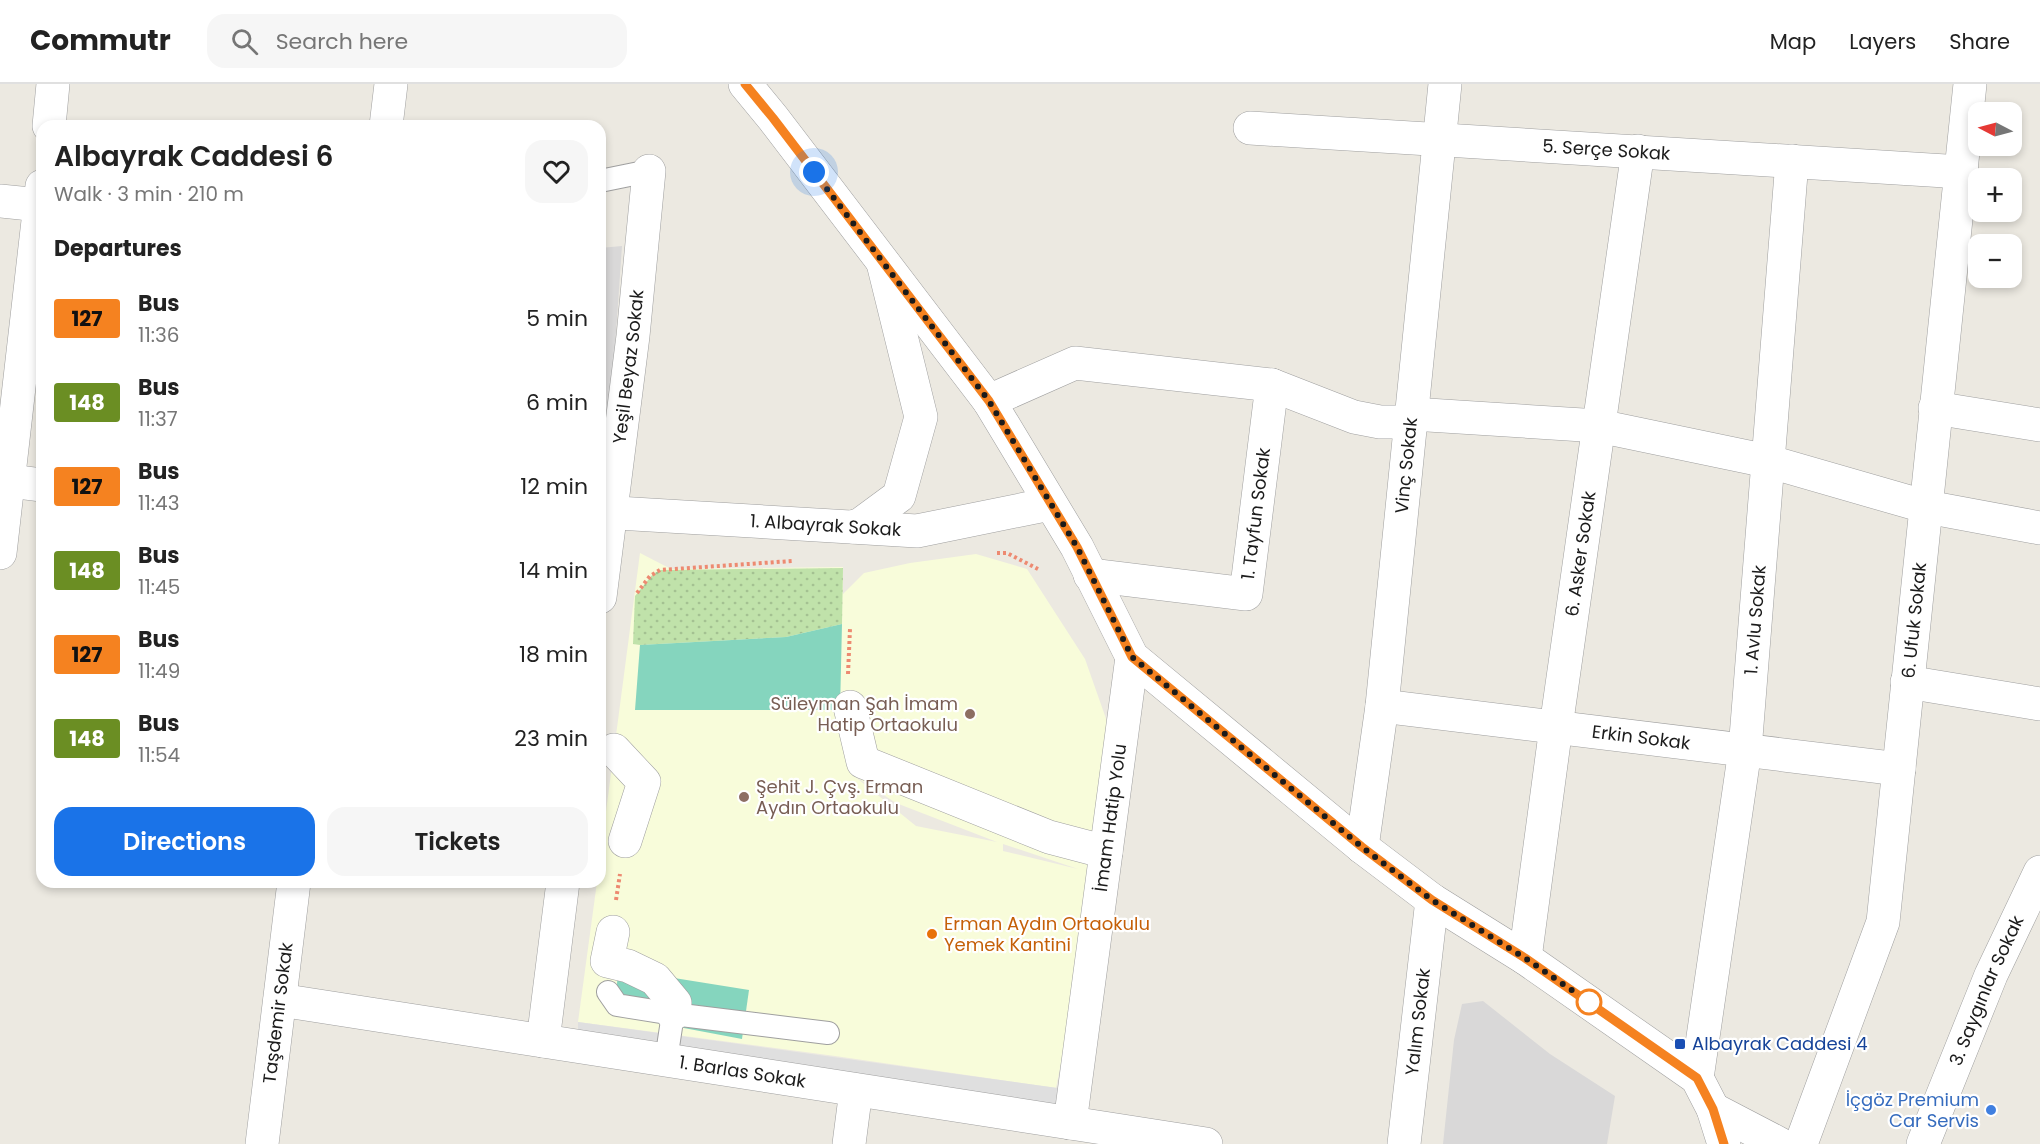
<!DOCTYPE html>
<html lang="en">
<head>
<meta charset="utf-8">
<style>
  :root { --surface:#fff; --page:#f6f6f6; --text:#222; --muted:#767676; --line:#e0e0e0; --accent:#1a73e8 }
  body { margin:0; font-family:Poppins,sans-serif; background:var(--page); color:var(--text); height:100vh; display:flex; flex-direction:column; font-size:22px; white-space:nowrap }
  * { box-sizing:border-box; margin:0 }
  p { font-size:20px; color:var(--muted) }
  .icon { flex:none; width:33px; height:33px; fill:none; stroke:currentColor; stroke-width:2; stroke-linecap:round; stroke-linejoin:round }
  .map { position:relative; flex:1; overflow:hidden }
  .drawer { position:absolute; left:36px; top:36px; width:570px; height:768px; display:flex; flex-direction:column; background:var(--surface); border-radius:18px; box-shadow:0 3px 9px #0003 }
  .drawer>* { flex:none }
  .badge { padding:0 12px; border-radius:4px; font-size:21px; line-height:39px }
  .needle { width:39px; rotate:276deg }
  .tools { position:absolute; left:1968px; top:18px; display:grid; gap:12px }
  .tools a { display:grid; place-items:center; width:54px; height:54px; border-radius:12px; background:var(--surface); box-shadow:0 3px 9px #0003; font-size:30px }
  .you { position:absolute; width:30px; height:30px; margin:-15px; border:4px solid #fff; border-radius:50%; background:#1a73e8; box-shadow:0 0 0 9px #1a73e833 }
  .map>.badge { position:absolute; translate:-50% -50%; box-shadow:0 0 0 3px #fff }
  h2 { padding:0 18px; font-size:22px; line-height:54px }
  .round { display:grid; place-items:center; flex:none; width:63px; height:63px; border-radius:18px; background:var(--page) }
  .headline { display:flex; align-items:center; justify-content:space-between; height:102px; padding:0 18px }
  h1 { font-size:28px; font-weight:600; line-height:45px }
  .button { display:flex; gap:12px; margin-top:auto; padding:12px 18px }
  .button a { flex:1; height:69px; border-radius:18px; background:var(--accent); color:#fff; font-size:24px; font-weight:600; line-height:69px; text-align:center }
  .button a+a { background:var(--page); color:var(--text) }
  ul { padding:0; list-style:none }
  li { display:flex; align-items:center; gap:18px; height:84px; padding:0 18px }
  li div { flex:1 }
  li b { display:block; font-size:22px }
  li em { font-style:normal }
  li .badge { min-width:66px; font-weight:700; text-align:center }
  header { display:flex; align-items:center; gap:36px; box-sizing:border-box; height:84px; padding:0 30px; background:var(--surface); border-bottom:2px solid var(--line) }
  header strong { font-size:28px }
  nav { display:flex; gap:33px; margin-inline-start:auto; font-size:21px }
  .search { width:420px; height:54px; background:var(--page); display:flex; align-items:center; gap:15px; box-sizing:border-box; padding:0 21px; border-radius:18px; color:var(--muted); font-size:22px }
  .map>svg:first-child { display:block }
</style>
</head>
<body>
<header>
<strong>Commutr</strong>
<div class="search"><svg class="icon" aria-label="search" viewBox="0 0 24 24"><circle cx="10" cy="10" r="6"/><path d="M15 15l6 6"/></svg>Search here</div>
<nav><a>Map</a><a>Layers</a><a>Share</a></nav>
</header>
<div class="map">
<svg width="2040" height="1060" viewBox="0 0 2040 1060">
  <defs>
    <pattern id="garden-dots" width="8" height="8" patternUnits="userSpaceOnUse" patternTransform="scale(1.5)"><rect width="8" height="8" fill="#c0e2aa"/><path d="M2 2h.1M6 6h.1" fill="none" stroke="#a4c192" stroke-width="1.8" stroke-linecap="round"/></pattern>
  </defs>
  <rect width="100%" height="100%" fill="#ece9e1"/>
  <g fill="#d9d8d8">
    <polygon points="622,162 606,393 600,400 600,164"/>
    <polygon points="1483,917 1550,970 1615,1012 1607,1060 1443,1060 1454,956 1462,920"/>
  </g>
  <path fill="#f8fcda" fill-rule="evenodd" d="M 640,469 L 671,485 L 843,483 L 843,510 L 864,489 L 910,479 L 976,470 L 1027,485 L 1085,575 L 1110,646 L 1073,920 L 1056,1004 L 835,972 L 578,938 L 597,798 L 600,798 L 600,773 ZM 853,691 L 896,719 L 997,758 L 916,742 ZM 1003,760 L 1078,785 L 1003,767 Z"/>
  <polygon fill="url(#garden-dots)" points="843,484 842,540 786,553 640,561 633,560 635,512 653,490 660,486"/>
  <g fill="#85d5be">
    <polygon points="842,540 840,626 635,626 640,561 786,553"/>
    <polygon points="618,885 749,906 742,955 615,931"/>
  </g>
  <polygon fill="#dfdfdf" points="578,938 1065,1005 1061,1023 578,956"/>
  <g fill="none" stroke-linecap="round" stroke-linejoin="round">
    <g stroke="#9f9f9f" stroke-width="24">
      <g id="service">
        <polyline points="600,97 649,87"/>
        <polyline points="608,908 617,921 673,930 666,976"/>
        <polyline points="673,930 828,949"/>
      </g>
    </g>
    <g stroke="#9f9f9f" stroke-width="34">
      <g id="pedestrian">
        <polyline points="850,623 863,678 1049,753 1106,768"/>
        <polyline points="614,666 644,698 625,757"/>
        <polyline points="613,848 607,877 628,882 655,895 675,919 673,930"/>
      </g>
    </g>
    <g stroke="#9f9f9f" stroke-width="34">
      <g id="minor">
        <polyline points="49,42 53,0"/>
        <polyline points="386,42 391,0"/>
        <path id="s1" d="M 1250,44 L 1962,88"/>
        <polyline points="0,117 40,121"/>
        <polyline points="989,317 1075,279 1272,301 1354,333 1380,338 1411,338"/>
        <polyline points="1935,324 2040,341"/>
        <polyline points="1412,330 1599,342 1767,377 1927,423 2040,444"/>
        <polyline points="0,396 42,401"/>
        <path id="s2" d="M 600,428 L 917,447 L 1050,420"/>
        <polyline points="853,443 861,440 899,412 921,333 883,179"/>
        <polyline points="0,469 42,102"/>
        <path id="s3" d="M 1090,491 L 1246,510 L 1272,301"/>
        <path id="s4" d="M 600,513 L 633,252 L 649,87"/>
        <polyline points="1907,598 2040,620"/>
        <path id="s5" d="M 1382,622 L 1899,685"/>
        <path id="s6" d="M 1362,763 L 1382,622 L 1445,0"/>
        <path id="s7" d="M 1525,874 L 1556,643 L 1638,67"/>
        <path id="s8" d="M 280,916 L 1206,1060"/>
        <polyline points="543,957 563,798"/>
        <path id="s9" d="M 1697,994 L 1745,666 L 1792,77"/>
        <polyline points="1713,1025 1780,1060"/>
        <path id="s10" d="M 1070,1039 L 1132,573"/>
        <path id="s11" d="M 262,1060 L 294,798"/>
        <polyline points="849,1060 856,1006"/>
        <path id="s12" d="M 1404,1060 L 1432,816"/>
        <path id="s13" d="M 1801,1060 L 1883,838 L 1970,0"/>
        <path id="s14" d="M 1923,1060 L 1991,891 L 2040,788"/>
      </g>
    </g>
    <g stroke="#9f9f9f" stroke-width="34">
      <polyline id="tertiary" points="745,0 773,34 989,317 1077,463 1132,573 1362,763 1432,816 1525,874 1697,994 1713,1025 1724,1060"/>
    </g>
    <g stroke="#ed8a71" stroke-width="4" stroke-dasharray="3 3" stroke-linecap="butt">
      <polyline points="997,469 1007,469 1038,485"/>
      <polyline points="637,509 650,492 660,486 792,477"/>
      <polyline points="848,590 850,545"/>
      <polyline points="616,816 620,790"/>
    </g>
    <use href="#service" stroke="#fff" stroke-width="22"/>
    <use href="#pedestrian" stroke="#fff" stroke-width="33"/>
    <use href="#minor" stroke="#fff" stroke-width="33"/>
    <use href="#tertiary" stroke="#fff" stroke-width="33"/>
  </g>
  <g fill="none" stroke-linecap="round" stroke-linejoin="round">
    <g stroke="#fff" stroke-width="14">
      <polyline id="line" points="745,0 773,34 989,317 1077,463 1132,573 1362,763 1432,816 1525,874 1697,994 1713,1025 1724,1060"/>
    </g>
    <use href="#line" stroke="#f58220" stroke-width="9"/>
    <polyline stroke="#1b1b1b" stroke-width="6" stroke-dasharray="0 10.8" points="814,88 989,317 1077,463 1132,573 1362,763 1432,816 1525,874 1589,918"/>
  </g>
  <g fill="#8d6e63" stroke="#fff" stroke-width="2">
    <circle cx="970" cy="630" r="6"/>
    <circle cx="744" cy="713" r="6"/>
  </g>
  <circle fill="#e8710a" stroke="#fff" stroke-width="2" cx="932" cy="850" r="6"/>
  <circle fill="#fff" stroke="#f58220" stroke-width="3" cx="1589" cy="918" r="12"/>
  <rect fill="#1a4fb4" stroke="#fff" stroke-width="2" x="1674" y="954" width="12" height="12" rx="3"/>
  <circle fill="#3f7fe0" stroke="#fff" stroke-width="2" cx="1991" cy="1026" r="6"/>
  <g text-anchor="middle" stroke-width="4.5" stroke-linejoin="round" paint-order="stroke">
    <g font-size="18" fill="#1b1b1b" stroke="#fff">
      <text dy="6" stroke="none"><textPath href="#s1" startOffset="357">5. Serçe Sokak</textPath></text>
      <text dy="6" stroke="none"><textPath href="#s4" startOffset="232">Yeşil Beyaz Sokak</textPath></text>
      <text dy="6" stroke="none"><textPath href="#s6" startOffset="384">Vinç Sokak</textPath></text>
      <text dy="6" stroke="none"><textPath href="#s3" startOffset="238">1. Tayfun Sokak</textPath></text>
      <text dy="6" stroke="none"><textPath href="#s2" startOffset="226">1. Albayrak Sokak</textPath></text>
      <text dy="6" stroke="none"><textPath href="#s7" startOffset="408">6. Asker Sokak</textPath></text>
      <text dy="6" stroke="none"><textPath href="#s9" startOffset="462">1. Avlu Sokak</textPath></text>
      <text dy="6" stroke="none"><textPath href="#s13" startOffset="540">6. Ufuk Sokak</textPath></text>
      <text dy="6" stroke="none"><textPath href="#s5" startOffset="261">Erkin Sokak</textPath></text>
      <text dy="6" stroke="none"><textPath href="#s10" startOffset="308">İmam Hatip Yolu</textPath></text>
      <text dy="6" stroke="none"><textPath href="#s14" startOffset="166">3. Saygınlar Sokak</textPath></text>
      <text dy="6" stroke="none"><textPath href="#s11" startOffset="132">Taşdemir Sokak</textPath></text>
      <text dy="6" stroke="none"><textPath href="#s12" startOffset="123">Yalım Sokak</textPath></text>
      <text dy="6" stroke="none"><textPath href="#s8" startOffset="468">1. Barlas Sokak</textPath></text>
    </g>
    <g font-size="18" fill="#785e54" stroke="#fff" text-anchor="end">
      <text x="958" y="626">Süleyman Şah İmam<tspan x="958" dy="21">Hatip Ortaokulu</tspan></text>
      <text x="756" y="709" text-anchor="start">Şehit J. Çvş. Erman<tspan x="756" dy="21">Aydın Ortaokulu</tspan></text>
    </g>
    <g font-size="18" fill="#c56008" stroke="#fff" text-anchor="start">
      <text x="944" y="846">Erman Aydın Ortaokulu<tspan x="944" dy="21">Yemek Kantini</tspan></text>
    </g>
    <g font-size="18" fill="#164399" stroke="#fff" text-anchor="start">
      <text x="1692" y="966">Albayrak Caddesi 4</text>
    </g>
    <g font-size="18" fill="#366cbe" stroke="#fff" text-anchor="end">
      <text x="1979" y="1022">İçgöz Premium<tspan x="1979" dy="21">Car Servis</tspan></text>
    </g>
  </g>
</svg>
<div class="tools">
<a><svg class="needle" viewBox="-14 -14 28 28"><path d="M0-13l5 13h-10z" fill="#e53935"/><path d="M0 13l5-13h-10z" fill="#767676"/></svg></a>
<a>+</a>
<a>−</a>
</div>
<div class="you" style="left:814px;top:88px"></div>
<section class="drawer">
<div class="headline"><div><h1>Albayrak Caddesi 6</h1><p>Walk · 3 min · 210 m</p></div><a class="round"><svg class="icon" aria-label="heart" viewBox="0 0 24 24"><path d="M12 20l-8-8c-3-5 5-10 8-4 3-6 11-1 8 4z"/></svg></a></div>
<h2>Departures</h2>
<ul>
<li><span class="badge" style="background:#f58220;color:#111">127</span><div><b>Bus</b><p>11:36</p></div><em>5 min</em></li>
<li><span class="badge" style="background:#6b8e23;color:#fff">148</span><div><b>Bus</b><p>11:37</p></div><em>6 min</em></li>
<li><span class="badge" style="background:#f58220;color:#111">127</span><div><b>Bus</b><p>11:43</p></div><em>12 min</em></li>
<li><span class="badge" style="background:#6b8e23;color:#fff">148</span><div><b>Bus</b><p>11:45</p></div><em>14 min</em></li>
<li><span class="badge" style="background:#f58220;color:#111">127</span><div><b>Bus</b><p>11:49</p></div><em>18 min</em></li>
<li><span class="badge" style="background:#6b8e23;color:#fff">148</span><div><b>Bus</b><p>11:54</p></div><em>23 min</em></li>
</ul>
<div class="button"><a>Directions</a><a>Tickets</a></div>
</section>
</div>
</body>
</html>
